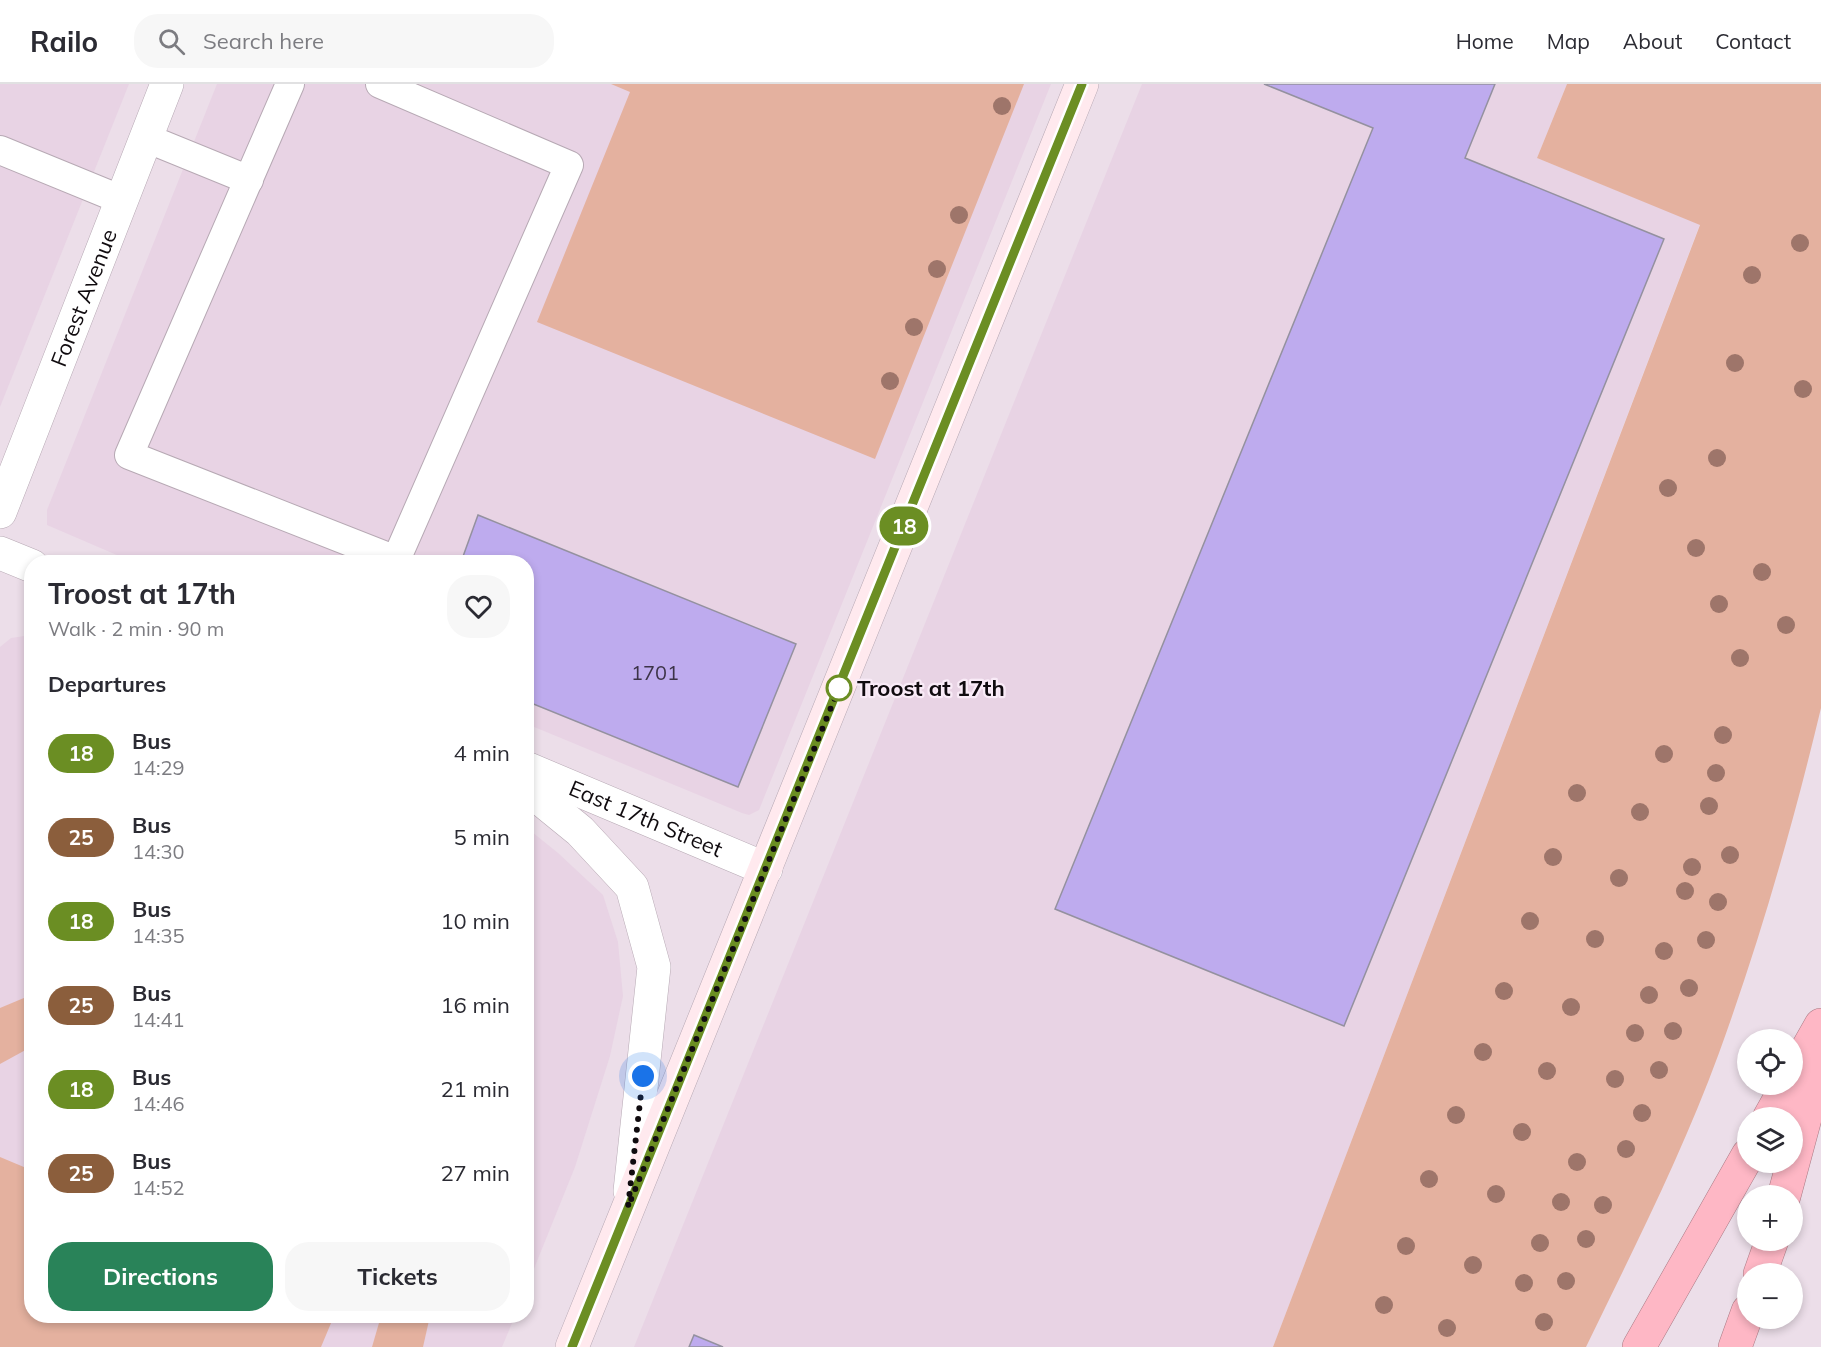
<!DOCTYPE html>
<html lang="en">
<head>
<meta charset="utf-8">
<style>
  :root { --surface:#fff; --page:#f7f7f7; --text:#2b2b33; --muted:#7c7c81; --line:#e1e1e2; --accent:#298359 }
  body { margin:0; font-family:Mulish,sans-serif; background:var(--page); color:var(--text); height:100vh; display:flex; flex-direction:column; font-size:22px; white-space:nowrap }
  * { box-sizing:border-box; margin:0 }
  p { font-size:20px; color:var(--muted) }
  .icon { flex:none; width:33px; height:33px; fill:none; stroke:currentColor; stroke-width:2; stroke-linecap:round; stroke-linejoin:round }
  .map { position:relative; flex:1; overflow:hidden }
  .side { position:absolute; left:24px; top:471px; width:510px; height:768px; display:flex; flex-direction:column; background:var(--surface); border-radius:24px; box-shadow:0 3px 9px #0003 }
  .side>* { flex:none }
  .badge { padding:0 12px; border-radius:20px; font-size:21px; line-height:39px }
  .fabs { position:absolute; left:1737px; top:945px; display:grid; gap:12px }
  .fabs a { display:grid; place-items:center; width:66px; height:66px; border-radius:50%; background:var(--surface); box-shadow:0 3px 9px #0003; font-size:30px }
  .you { position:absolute; width:30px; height:30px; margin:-15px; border:4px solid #fff; border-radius:50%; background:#1a73e8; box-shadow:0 0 0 9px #1a73e833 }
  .map>.badge { position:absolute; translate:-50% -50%; box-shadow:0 0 0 3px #fff }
  h2 { padding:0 24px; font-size:22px; line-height:54px }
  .round { display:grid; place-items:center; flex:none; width:63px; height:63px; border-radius:24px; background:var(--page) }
  .summary { display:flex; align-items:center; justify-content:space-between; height:102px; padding:0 24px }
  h1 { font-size:28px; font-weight:700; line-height:45px }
  .action { display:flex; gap:12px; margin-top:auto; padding:12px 24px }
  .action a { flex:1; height:69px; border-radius:24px; background:var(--accent); color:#fff; font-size:24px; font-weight:700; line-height:69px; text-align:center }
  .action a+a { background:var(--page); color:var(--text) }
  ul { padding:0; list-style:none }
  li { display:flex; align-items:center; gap:18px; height:84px; padding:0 24px }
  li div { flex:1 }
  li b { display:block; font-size:22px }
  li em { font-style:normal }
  li .badge { min-width:66px; font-weight:700; text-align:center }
  header { display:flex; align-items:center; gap:36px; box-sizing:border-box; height:84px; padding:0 30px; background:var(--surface); border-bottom:2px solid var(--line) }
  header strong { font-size:28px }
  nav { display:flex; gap:33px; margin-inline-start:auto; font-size:21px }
  .search { width:420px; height:54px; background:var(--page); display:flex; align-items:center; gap:15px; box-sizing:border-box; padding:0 21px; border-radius:24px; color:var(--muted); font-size:22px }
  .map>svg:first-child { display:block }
</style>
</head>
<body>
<header>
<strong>Railo</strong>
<div class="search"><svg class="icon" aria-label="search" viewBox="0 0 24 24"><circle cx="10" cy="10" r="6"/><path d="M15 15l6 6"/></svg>Search here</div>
<nav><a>Home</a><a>Map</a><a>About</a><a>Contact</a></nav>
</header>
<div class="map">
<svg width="1821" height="1263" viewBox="0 0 1821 1263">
  <rect width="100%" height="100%" fill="#ecdee9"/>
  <g fill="#e8d3e4">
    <polygon points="0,0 129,0 0,323"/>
    <polygon points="217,0 1051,0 759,726 749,731 742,729 527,640 526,478 133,478 47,441 47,426"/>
    <polygon points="1142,0 1567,0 1537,74 1700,140 1273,1263 634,1263"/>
    <polygon points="31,551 32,1232 515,1232 502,1263 0,1263 0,563 11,554"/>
    <polygon points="527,744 558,769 603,811 618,858 623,912 610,972 575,1083 527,1202"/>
  </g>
  <g fill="#e4b19f">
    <polygon points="611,0 1024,0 875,375 537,238 630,8"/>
    <path d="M 1567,0 L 1821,0 L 1821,624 C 1793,741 1760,856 1719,969 C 1682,1070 1633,1166 1586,1263 L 1273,1263 L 1700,141 L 1537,74 Z"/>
    <polygon points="31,911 31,963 0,980 0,924"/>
    <polygon points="0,1073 31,1086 32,1232 334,1232 321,1263 0,1263"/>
    <polygon points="381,1232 430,1232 423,1263 372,1263"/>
  </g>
  <g fill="#beabee" stroke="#94919f" stroke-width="1.5">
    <polygon points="1264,0 1495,0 1465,74 1664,155 1344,942 1055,825 1373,44"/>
    <polygon points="478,431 796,560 738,703 526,617 526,478 461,478"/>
    <polygon points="694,1251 723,1263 689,1263"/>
  </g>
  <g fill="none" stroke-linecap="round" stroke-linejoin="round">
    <g stroke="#b7a9b4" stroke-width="30">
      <g id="service">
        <polyline points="290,0 129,371 396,476 569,81 380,0"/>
        <polyline points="146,54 249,96"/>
        <polyline points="0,66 122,116"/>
      </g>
    </g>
    <g stroke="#b7a9b4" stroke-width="34">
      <g id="minor">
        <path id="s1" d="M 0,428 L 167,0"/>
        <polyline points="0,469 32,482"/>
        <path id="s2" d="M 526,684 L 766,785"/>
        <polyline points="526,703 580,747 632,803 654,883 630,1107"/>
      </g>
    </g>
    <g stroke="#b7a9b4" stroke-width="34">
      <polyline id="secondary" points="572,1263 1082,0"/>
    </g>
    <g stroke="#ab7b85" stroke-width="34">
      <g id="motorway">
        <polyline points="1792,992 1821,941"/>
        <polyline points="1769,1034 1788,1000"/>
        <polyline points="1784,1112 1821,975"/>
        <polyline points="1760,1190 1772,1156"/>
        <polyline points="1639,1263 1748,1071"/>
        <polyline points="1735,1263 1748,1227"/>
      </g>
    </g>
    <use href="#service" stroke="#fff" stroke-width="28"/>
    <use href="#minor" stroke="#fff" stroke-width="33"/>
    <use href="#secondary" stroke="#ffe9ee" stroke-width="33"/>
    <use href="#motorway" stroke="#feb7c5" stroke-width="33"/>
  </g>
  <g fill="#9e756a">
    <circle cx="1002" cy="22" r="9"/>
    <circle cx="959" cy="131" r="9"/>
    <circle cx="1800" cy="159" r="9"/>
    <circle cx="937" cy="185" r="9"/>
    <circle cx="1752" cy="191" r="9"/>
    <circle cx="914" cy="243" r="9"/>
    <circle cx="1735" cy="279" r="9"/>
    <circle cx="890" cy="297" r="9"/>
    <circle cx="1803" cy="305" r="9"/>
    <circle cx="1717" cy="374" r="9"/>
    <circle cx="1668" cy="404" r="9"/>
    <circle cx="1696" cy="464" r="9"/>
    <circle cx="1762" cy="488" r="9"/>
    <circle cx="1719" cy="520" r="9"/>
    <circle cx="1786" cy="541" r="9"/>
    <circle cx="1740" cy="574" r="9"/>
    <circle cx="1723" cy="651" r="9"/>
    <circle cx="1664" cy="670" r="9"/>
    <circle cx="1716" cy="689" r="9"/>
    <circle cx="1577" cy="709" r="9"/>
    <circle cx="1709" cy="722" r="9"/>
    <circle cx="1640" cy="728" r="9"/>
    <circle cx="1730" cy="771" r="9"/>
    <circle cx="1553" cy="773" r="9"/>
    <circle cx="1692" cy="783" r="9"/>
    <circle cx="1619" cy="794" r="9"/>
    <circle cx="1685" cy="807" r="9"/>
    <circle cx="1718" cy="818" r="9"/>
    <circle cx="1530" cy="837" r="9"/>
    <circle cx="1595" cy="855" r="9"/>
    <circle cx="1706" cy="856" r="9"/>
    <circle cx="1664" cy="867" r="9"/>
    <circle cx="1689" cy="904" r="9"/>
    <circle cx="1504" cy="907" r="9"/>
    <circle cx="1649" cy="911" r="9"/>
    <circle cx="1571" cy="923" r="9"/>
    <circle cx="1673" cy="947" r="9"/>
    <circle cx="1635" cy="949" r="9"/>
    <circle cx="1483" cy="968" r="9"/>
    <circle cx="1659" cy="986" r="9"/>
    <circle cx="1547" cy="987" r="9"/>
    <circle cx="1615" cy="995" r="9"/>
    <circle cx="1642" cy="1029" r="9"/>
    <circle cx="1456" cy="1031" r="9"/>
    <circle cx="1522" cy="1048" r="9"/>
    <circle cx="1626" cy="1065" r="9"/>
    <circle cx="1577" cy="1078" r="9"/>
    <circle cx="1429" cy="1095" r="9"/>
    <circle cx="1496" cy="1110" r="9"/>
    <circle cx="1561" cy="1118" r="9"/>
    <circle cx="1603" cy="1121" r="9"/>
    <circle cx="1586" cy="1155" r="9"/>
    <circle cx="1540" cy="1159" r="9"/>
    <circle cx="1406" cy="1162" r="9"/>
    <circle cx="1473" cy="1181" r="9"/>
    <circle cx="1566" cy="1197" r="9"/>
    <circle cx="1524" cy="1199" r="9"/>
    <circle cx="1384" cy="1221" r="9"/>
    <circle cx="1544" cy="1238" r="9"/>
    <circle cx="1447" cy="1244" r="9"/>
  </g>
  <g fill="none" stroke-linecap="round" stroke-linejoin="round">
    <g stroke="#fff" stroke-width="14">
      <polyline id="line" points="572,1263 1082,0"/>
    </g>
    <use href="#line" stroke="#6b8e23" stroke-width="9"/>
    <polyline stroke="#100b0f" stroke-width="6" stroke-dasharray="0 10.8" points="643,992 628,1123 839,604"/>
  </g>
  <circle fill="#fff" stroke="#6b8e23" stroke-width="3" cx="839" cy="604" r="12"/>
  <g text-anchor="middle" stroke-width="4.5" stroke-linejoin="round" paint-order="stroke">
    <g font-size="20" fill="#3c3347">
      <text x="655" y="596">1701</text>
    </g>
    <g font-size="22" fill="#100b0f" stroke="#f9ebf7">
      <text dy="8" stroke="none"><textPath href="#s1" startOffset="230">Forest Avenue</textPath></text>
      <text dy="8" stroke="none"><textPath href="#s2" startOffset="130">East 17th Street</textPath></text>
    </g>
    <g font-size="22" font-weight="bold" fill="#100b0f" stroke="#f9ebf7" text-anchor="start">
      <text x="857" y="612">Troost at 17th</text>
    </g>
  </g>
</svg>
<div class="fabs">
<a><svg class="icon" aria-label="locate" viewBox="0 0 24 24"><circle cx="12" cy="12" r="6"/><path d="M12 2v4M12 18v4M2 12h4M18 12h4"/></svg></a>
<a><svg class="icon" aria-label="layers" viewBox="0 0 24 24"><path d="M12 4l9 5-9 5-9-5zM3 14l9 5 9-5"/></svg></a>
<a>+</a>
<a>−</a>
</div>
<div class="you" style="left:643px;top:992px"></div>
<b class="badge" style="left:904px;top:442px;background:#6b8e23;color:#fff">18</b>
<section class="side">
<div class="summary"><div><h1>Troost at 17th</h1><p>Walk · 2 min · 90 m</p></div><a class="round"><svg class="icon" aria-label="heart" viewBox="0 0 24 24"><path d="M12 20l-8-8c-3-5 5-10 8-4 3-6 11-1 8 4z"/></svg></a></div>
<h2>Departures</h2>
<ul>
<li><span class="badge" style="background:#6b8e23;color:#fff">18</span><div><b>Bus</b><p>14:29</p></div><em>4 min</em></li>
<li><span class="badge" style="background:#8b5e3c;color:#fff">25</span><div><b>Bus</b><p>14:30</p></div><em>5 min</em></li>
<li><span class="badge" style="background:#6b8e23;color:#fff">18</span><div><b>Bus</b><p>14:35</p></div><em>10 min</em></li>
<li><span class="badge" style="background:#8b5e3c;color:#fff">25</span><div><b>Bus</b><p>14:41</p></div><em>16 min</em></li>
<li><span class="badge" style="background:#6b8e23;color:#fff">18</span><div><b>Bus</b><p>14:46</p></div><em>21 min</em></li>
<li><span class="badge" style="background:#8b5e3c;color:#fff">25</span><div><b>Bus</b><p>14:52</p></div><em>27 min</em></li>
</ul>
<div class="action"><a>Directions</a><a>Tickets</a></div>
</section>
</div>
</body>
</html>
